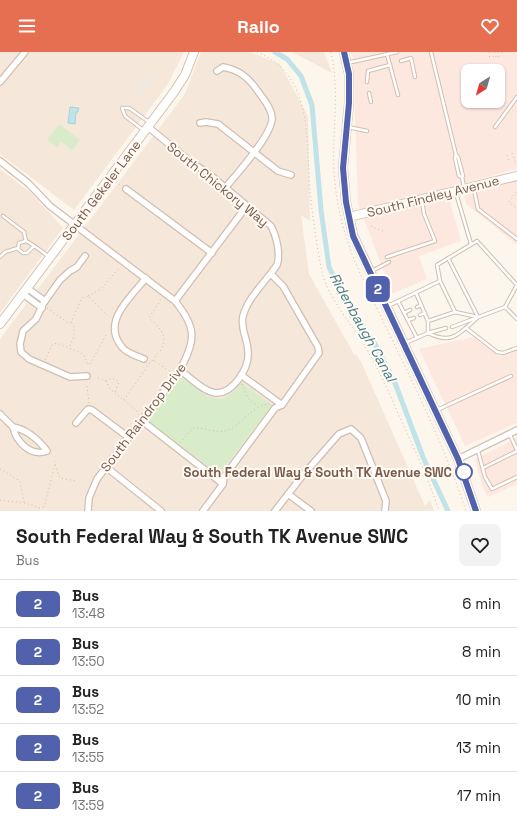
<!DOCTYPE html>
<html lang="en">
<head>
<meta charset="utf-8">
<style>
  :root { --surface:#fff; --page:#f2f2f2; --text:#222; --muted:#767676; --line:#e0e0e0; --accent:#e76f51 }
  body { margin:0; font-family:"Space Grotesk",sans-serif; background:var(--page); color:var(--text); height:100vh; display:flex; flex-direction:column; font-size:15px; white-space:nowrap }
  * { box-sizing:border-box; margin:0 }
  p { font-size:13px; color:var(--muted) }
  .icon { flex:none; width:22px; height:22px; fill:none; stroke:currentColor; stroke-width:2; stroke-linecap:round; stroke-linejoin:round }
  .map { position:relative; height:459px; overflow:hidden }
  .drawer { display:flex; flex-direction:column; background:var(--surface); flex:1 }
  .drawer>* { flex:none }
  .badge { padding:0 8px; border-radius:6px; font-size:14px; line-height:26px }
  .needle { width:26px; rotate:217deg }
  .controls { position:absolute; left:461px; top:12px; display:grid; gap:8px }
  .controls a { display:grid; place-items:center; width:44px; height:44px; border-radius:8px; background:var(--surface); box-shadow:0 1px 3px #0004; font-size:20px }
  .map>.badge { position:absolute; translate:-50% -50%; box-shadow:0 0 0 2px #fff }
  .round { display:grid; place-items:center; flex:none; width:42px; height:42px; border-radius:8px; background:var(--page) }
  .overview { display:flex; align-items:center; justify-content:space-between; height:68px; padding:0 16px }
  h1 { font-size:19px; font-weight:600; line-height:30px }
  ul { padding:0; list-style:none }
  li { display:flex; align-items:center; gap:12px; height:48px; padding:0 16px; border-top:1px solid var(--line) }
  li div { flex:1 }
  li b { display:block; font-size:15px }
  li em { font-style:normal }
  li .badge { min-width:44px; font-weight:700; text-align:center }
  header { display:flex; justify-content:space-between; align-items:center; height:52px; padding:0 16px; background:var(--accent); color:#fff; font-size:18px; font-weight:600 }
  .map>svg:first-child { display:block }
</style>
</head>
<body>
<header><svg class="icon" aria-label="menu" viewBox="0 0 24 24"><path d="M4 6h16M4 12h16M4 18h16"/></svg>Railo<svg class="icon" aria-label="heart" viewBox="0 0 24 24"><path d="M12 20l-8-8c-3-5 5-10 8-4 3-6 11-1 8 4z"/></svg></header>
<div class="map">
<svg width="517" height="459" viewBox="0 0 517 459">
  <rect width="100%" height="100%" fill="#fdf6ec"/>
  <g fill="#f5e8da">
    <polygon points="0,0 184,0 168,32 74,158 0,102"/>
    <polygon points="201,0 251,0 280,12 308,64 310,169 301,163 309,222 355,304 356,302 362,312 425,454 430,448 434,459 0,459 0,287 185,42"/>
    <polygon points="292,0 324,0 332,21"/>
    <polygon points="0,117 31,141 63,176 0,261"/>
  </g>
  <g fill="#fde8e0" fill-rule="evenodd">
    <path d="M 351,0 L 517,0 L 517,117 L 446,136 L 461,189 L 419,204 L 427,227 L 392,242 L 358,151 L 353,6 ZM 468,19 L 498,19 L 498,49 L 468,49 Z"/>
    <polygon points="517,125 517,193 466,152 464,144"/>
    <polygon points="473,285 499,304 517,299 517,371 465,394 419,297"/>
    <polygon points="517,386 517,432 488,445 482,434 475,407"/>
  </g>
  <polygon fill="#efe9e4" points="150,21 153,24 139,43 135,40"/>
  <g fill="#d8ecc9">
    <polygon points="59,72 80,88 72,98 61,90 57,95 47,88"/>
    <polygon points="180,324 208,345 222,347 235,339 241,330 272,353 219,423 147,368"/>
  </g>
  <polygon fill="#bfe3e8" stroke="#a5d3da" points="70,55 79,56 78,60 76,60 75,72 68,71"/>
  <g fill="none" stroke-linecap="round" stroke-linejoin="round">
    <polyline stroke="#bfe3e8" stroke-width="5" points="275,0 287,7 301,24 312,53 321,158 329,215 343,244 375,292 395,331 423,405 448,459"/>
    <g stroke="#d1beb0" stroke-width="4.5">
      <g id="lane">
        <polyline points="431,0 456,103"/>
        <polyline points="387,2 398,43"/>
        <polyline points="401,9 411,6 415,25"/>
        <polyline points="347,11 397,0"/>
        <polyline points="367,30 368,19 390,13"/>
        <polyline points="369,41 371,50"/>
        <polyline points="348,75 367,79"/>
        <polyline points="495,75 517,45"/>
        <polyline points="143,78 125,64 122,56 129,56 149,70"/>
        <polyline points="462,125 459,124 455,106 456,103 458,105 463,124 462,125 464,135"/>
        <polyline points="474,137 478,157 517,187"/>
        <polyline points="456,141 471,192"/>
        <polyline points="3,164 24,180 26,189"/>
        <path d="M 34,194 L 27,201 L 23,201 L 18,197 L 19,191 L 26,189 C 34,193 41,199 48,204"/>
        <polyline points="0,205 5,200 18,196"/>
        <polyline points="387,205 435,189 424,162 422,149"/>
        <polyline points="448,206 478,265"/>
        <polyline points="372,219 389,210"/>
        <polyline points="398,249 417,286"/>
        <polyline points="388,254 440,229"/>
        <polyline points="417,255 421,253"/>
        <polyline points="505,255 517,267"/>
        <polyline points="404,261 410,258"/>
        <polyline points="420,263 425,261"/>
        <polyline points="408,268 414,266"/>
        <polyline points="428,269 455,260 478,265"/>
        <polyline points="452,275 505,255 517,233 477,189 437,213 440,229 455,260"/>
        <polyline points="466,276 497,300 503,301 517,296"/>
        <path d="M 428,281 C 452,293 459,282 477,266"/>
        <polyline points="428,281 446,276"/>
        <polyline points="405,291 428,281 428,269 416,241"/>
        <polyline points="437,358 511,324"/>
        <polyline points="510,383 517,398"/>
        <polyline points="478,399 485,425 492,437 517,425"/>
        <polyline points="483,416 517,399"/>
      </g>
    </g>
    <g stroke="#d1beb0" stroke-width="8">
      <g id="street">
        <path d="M 217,19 L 223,15 C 239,18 248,25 257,38 C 263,47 271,55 272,65 C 274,81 236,123 225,136"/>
        <polyline points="0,30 25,0"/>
        <polyline points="200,71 206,70 218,72 278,119 291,123"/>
        <path d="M 148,75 L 192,111 L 208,121 L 271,174 C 276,183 281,202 277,213 C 267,228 248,245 243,264 C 240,277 248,287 248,300 C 249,310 244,320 238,328 C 217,355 201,334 180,318"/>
        <polyline points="0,109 28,131 50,154 175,249"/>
        <polyline points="126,137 212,201"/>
        <polyline points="85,204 77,215 70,219 60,228 43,252 36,267 23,279 20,292 21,300 29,307 70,325 87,324"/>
        <polyline points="27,236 45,249"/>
        <polyline points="23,242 42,256"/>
        <path d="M 144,307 C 137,304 126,301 122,295 C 101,270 130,246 146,226"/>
        <polyline points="241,323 282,353"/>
        <polyline points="0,362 13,375"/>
        <polyline points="141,368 223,432"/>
        <polyline points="76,371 88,357 92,358 128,385"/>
        <path d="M 13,375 C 28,378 38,387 47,399 C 31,405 16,390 13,375 Z"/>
        <polyline points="458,407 517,378"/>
        <polyline points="106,415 161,459"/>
        <polyline points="288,442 311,459"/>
        <path d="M 88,459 L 89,446 L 97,427 L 180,318 C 196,288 197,276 175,249 L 246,155"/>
        <polyline points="203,459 223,432 224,425 275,356 282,353 319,301 318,295 283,234 271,222"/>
        <polyline points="275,459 303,423 339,382 351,377 361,386 386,449 385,459"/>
      </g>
    </g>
    <g stroke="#d6c0b0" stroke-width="10">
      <g id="secondary">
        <polyline points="344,0 349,22 349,51 343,116 346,150 353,183 458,407 476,459"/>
        <polyline points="349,165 517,124"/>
        <polyline points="0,272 174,40 185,23 194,0"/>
      </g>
    </g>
    <g stroke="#d9b8a5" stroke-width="1" stroke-dasharray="1 3" stroke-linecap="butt">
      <path d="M 257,0 C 314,23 306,89 310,140 C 313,167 317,197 323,224 C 328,244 353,275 365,294 C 378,316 389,340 399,364 C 414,395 428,426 439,459"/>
      <path d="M 331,0 C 340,41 332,78 334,119 C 336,155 345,188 360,221 C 397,300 439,377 466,459"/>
      <polyline points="489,0 490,7"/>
      <polyline points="492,0 494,6"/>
      <polyline points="495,0 496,5"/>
      <polyline points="498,0 499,5"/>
      <polyline points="502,0 503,4"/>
      <polyline points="502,47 506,53"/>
      <polyline points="512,101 515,109"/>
      <polyline points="507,103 509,111"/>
      <polyline points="116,130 122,134"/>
      <polyline points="517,140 509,150 517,157"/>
      <polyline points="371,174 382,179 386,178"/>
      <polyline points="88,244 101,237 120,215"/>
      <polyline points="47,256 68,271 71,270 82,246 88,244 107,263"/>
      <polyline points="70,294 74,284 74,274 71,270"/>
      <polyline points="45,308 52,293 57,291 83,302 89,314"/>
      <path d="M 154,309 C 155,303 158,302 161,298 C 169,283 159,275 149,266 L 162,246"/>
      <polyline points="90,312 106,283"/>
      <polyline points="98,326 106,329 110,337 136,358 139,363"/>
      <polyline points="106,329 112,326 119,330 115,341"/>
      <polyline points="242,332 249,348 258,354"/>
      <polyline points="87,334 89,351"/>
      <polyline points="124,348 151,309 154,309 171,320"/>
      <path d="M 180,391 L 193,376 C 206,375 219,384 232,376 C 244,369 256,351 271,352"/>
      <polyline points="55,413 60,426 76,429"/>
      <polyline points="0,417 20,429 24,450"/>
      <polyline points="0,448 25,451 40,456 44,455 56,409"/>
    </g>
    <use href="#lane" stroke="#fff" stroke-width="2.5"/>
    <use href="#street" stroke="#fff" stroke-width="5.5"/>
    <use href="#secondary" stroke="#fff" stroke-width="8"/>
  </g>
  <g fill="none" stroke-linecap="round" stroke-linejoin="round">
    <g stroke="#fff" stroke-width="9">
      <polyline id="line" points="344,0 349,22 349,51 343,116 346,150 353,184 458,407 476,459"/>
    </g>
    <use href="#line" stroke="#5261ac" stroke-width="6"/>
  </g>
  <circle fill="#fff" stroke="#5261ac" stroke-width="2" cx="464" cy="420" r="8"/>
  <g text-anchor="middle" stroke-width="4" stroke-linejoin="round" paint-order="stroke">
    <g font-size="13" fill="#7a5c4d" stroke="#fffaf3">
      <text transform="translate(218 132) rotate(39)" y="5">South Chickory Way</text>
      <text transform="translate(101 138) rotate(-53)" y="5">South Gekeler Lane</text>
      <text transform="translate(433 144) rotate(-14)" y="5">South Findley Avenue</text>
      <text transform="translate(143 365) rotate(-53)" y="5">South Raindrop Drive</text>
    </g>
    <g font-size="13" font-weight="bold" fill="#7a5c4d" stroke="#fffaf3" text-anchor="end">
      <text x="452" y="425">South Federal Way &amp; South TK Avenue SWC</text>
    </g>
    <g font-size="14" font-style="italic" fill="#437c86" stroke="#fffaf3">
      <text transform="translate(363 275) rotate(61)" y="5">Ridenbaugh Canal</text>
    </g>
  </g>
</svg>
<div class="controls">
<a><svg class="needle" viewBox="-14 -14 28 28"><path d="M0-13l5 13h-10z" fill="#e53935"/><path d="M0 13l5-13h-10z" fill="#767676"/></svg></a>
</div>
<b class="badge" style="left:378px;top:237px;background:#5261ac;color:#fff">2</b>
</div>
<section class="drawer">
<div class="overview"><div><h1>South Federal Way &amp; South TK Avenue SWC</h1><p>Bus</p></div><a class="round"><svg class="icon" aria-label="heart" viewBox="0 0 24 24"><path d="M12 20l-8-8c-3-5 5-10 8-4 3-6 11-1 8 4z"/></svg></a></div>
<ul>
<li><span class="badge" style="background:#5261ac;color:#fff">2</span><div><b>Bus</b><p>13:48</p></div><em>6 min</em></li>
<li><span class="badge" style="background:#5261ac;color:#fff">2</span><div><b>Bus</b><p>13:50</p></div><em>8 min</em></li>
<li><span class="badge" style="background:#5261ac;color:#fff">2</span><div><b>Bus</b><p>13:52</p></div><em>10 min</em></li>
<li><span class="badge" style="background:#5261ac;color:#fff">2</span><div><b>Bus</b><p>13:55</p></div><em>13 min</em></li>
<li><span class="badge" style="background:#5261ac;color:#fff">2</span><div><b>Bus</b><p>13:59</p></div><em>17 min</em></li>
</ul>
</section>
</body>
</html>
